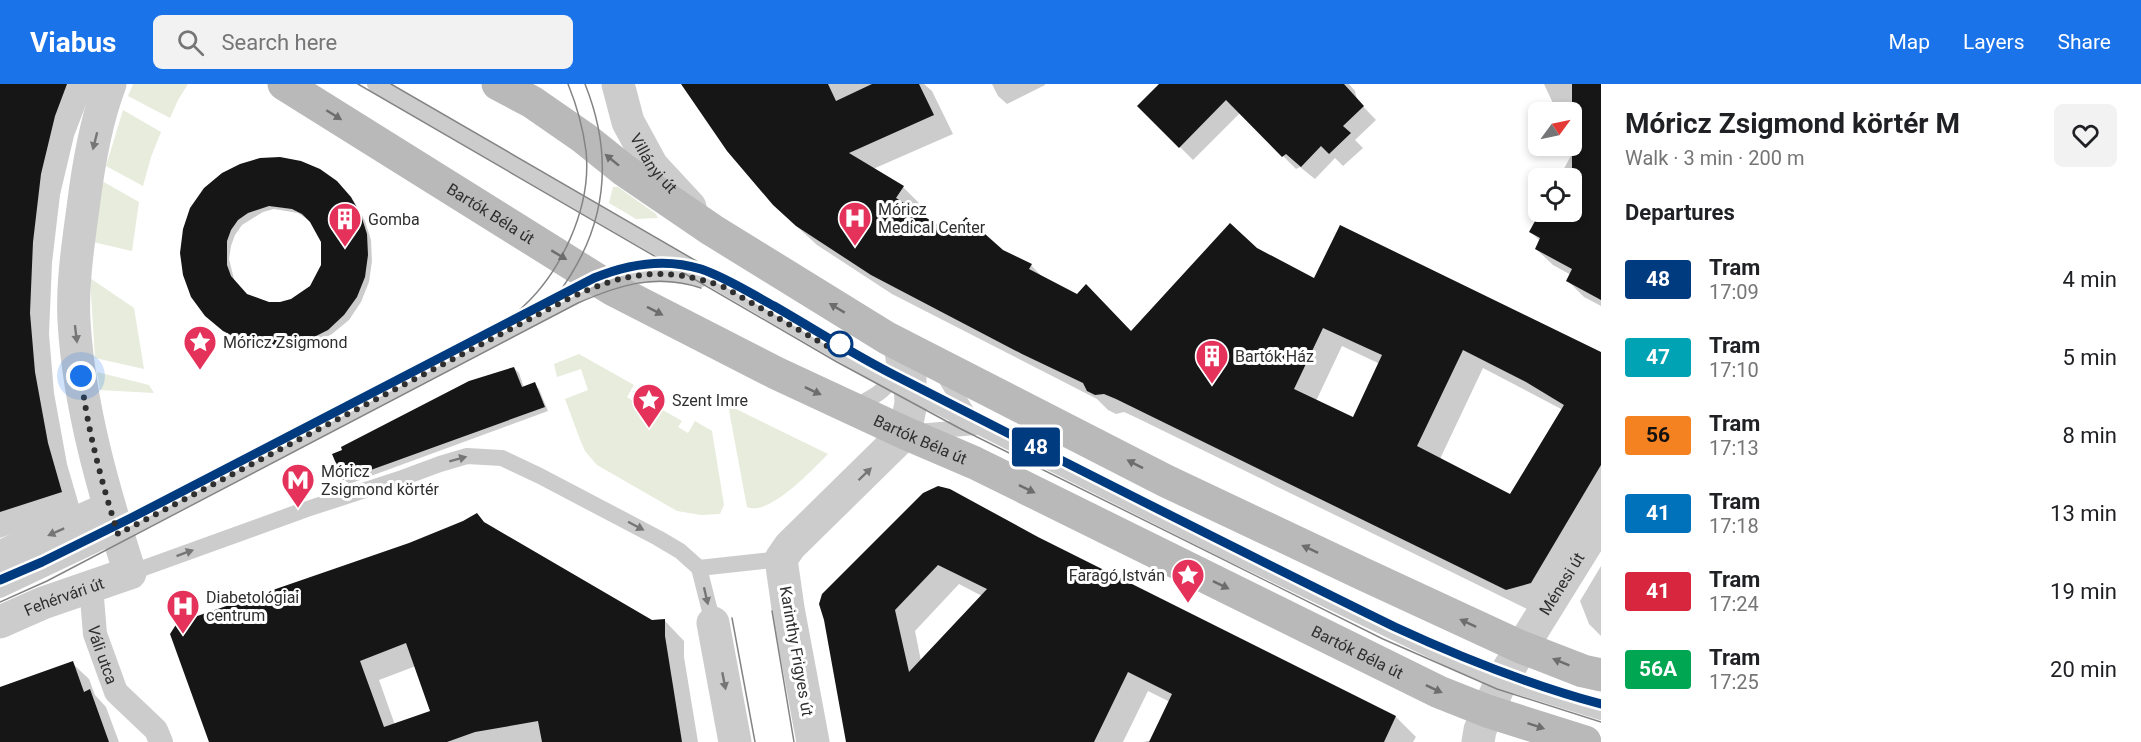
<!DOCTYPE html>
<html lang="en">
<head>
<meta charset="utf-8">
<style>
  :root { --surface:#fff; --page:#f2f2f2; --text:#202124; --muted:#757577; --accent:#1a73e8 }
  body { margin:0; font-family:Roboto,sans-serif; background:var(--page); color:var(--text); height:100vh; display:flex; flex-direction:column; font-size:22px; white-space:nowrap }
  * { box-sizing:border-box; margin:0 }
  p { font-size:20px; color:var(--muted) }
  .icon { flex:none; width:33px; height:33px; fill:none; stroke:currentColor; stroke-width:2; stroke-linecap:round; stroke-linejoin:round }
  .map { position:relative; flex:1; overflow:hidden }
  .panel { display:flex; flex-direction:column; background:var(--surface); width:540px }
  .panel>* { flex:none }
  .badge { padding:0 12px; border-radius:4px; font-size:21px; line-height:39px }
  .needle { width:39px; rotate:57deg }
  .fabs { position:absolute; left:1528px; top:18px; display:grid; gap:12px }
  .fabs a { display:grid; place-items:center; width:54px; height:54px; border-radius:9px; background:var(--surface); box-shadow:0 3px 9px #0003; font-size:30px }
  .you { position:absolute; width:30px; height:30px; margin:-15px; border:4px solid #fff; border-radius:50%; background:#1a73e8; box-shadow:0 0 0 9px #1a73e833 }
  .map>.badge { position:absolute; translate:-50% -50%; box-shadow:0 0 0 3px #fff }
  h2 { padding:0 24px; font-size:22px; line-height:54px }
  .round { display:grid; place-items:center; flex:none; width:63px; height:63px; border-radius:9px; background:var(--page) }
  .headline { display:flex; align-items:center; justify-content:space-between; height:102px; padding:0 24px }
  h1 { font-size:28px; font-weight:700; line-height:45px }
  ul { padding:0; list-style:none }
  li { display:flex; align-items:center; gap:18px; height:78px; padding:0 24px }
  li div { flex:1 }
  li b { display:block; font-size:22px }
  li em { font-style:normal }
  li .badge { min-width:66px; font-weight:700; text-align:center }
  header { display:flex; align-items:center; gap:36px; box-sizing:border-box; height:84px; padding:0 30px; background:var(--accent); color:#fff }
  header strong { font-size:28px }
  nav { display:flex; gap:33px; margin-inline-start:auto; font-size:21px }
  .search { width:420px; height:54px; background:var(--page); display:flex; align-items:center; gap:15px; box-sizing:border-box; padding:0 21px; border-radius:9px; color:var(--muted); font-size:22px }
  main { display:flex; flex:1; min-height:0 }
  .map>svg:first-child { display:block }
</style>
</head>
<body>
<header>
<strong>Viabus</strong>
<div class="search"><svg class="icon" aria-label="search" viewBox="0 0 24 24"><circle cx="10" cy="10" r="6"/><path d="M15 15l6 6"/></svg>Search here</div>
<nav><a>Map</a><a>Layers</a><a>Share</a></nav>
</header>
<main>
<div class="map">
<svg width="1601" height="658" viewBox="0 0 1601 658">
  <rect width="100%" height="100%" fill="#fff"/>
  <g fill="#e7ecdc">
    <polygon points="133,0 188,0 178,16 170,34 128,12"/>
    <polygon points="123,26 161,48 151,73 143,102 106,82"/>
    <polygon points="102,97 139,118 132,167 93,158"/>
    <polygon points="613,103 618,103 656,130 658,134 636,135 609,119"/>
    <polygon points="90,194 134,224 144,285 95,274"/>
    <polygon points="579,270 634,301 627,313 636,319 640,313 682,337 678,343 688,349 695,337 712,347 724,421 720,430 701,431 677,427 597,381 585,367 581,358 565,315 588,306 581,285 557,293 554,280"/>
    <polygon points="97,288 149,301 154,309 100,306"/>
    <path d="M 728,321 L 828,370 C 813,385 769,433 747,423 L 746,418 Z"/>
  </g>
  <g fill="#0003" fill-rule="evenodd">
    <polygon points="0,0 94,0 74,52 60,111 52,179 49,250 54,309 67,380 81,428 0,454"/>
    <path d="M 683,0 L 924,0 L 932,7 L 953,50 L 873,85 L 903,103 L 923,123 L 917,130 L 951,152 L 1003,168 L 1031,181 L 1044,195 L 1131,248 L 1256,165 L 1314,197 L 1601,270 L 1601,433 L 1527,525 L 1137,334 L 1124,328 L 1116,330 L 1108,326 L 1097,315 L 892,210 L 817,161 L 793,139 ZM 1342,262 L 1380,280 L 1354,335 L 1316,317 ZM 1483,284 L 1563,326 L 1510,412 L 1440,375 Z"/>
    <polygon points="992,0 1045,0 1045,1 1007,20 998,12"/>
    <polygon points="1161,0 1349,0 1355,7 1357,16 1376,36 1355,56 1363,64 1343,82 1335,74 1315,95 1300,83 1296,85 1240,29 1193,76 1139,22"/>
    <polygon points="1544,0 1601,0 1601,222 1584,213 1568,197 1571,191 1553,181 1536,165 1540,157 1531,148 1542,128 1572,128 1572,94 1559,94 1574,66 1572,62 1572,28 1557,28"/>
    <path d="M 341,104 L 355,119 L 365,137 L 371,156 L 372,177 L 369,198 L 361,218 L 349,236 L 332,250 L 313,260 L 292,265 L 270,266 L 249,261 L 229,251 L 212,236 L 192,124 ZM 274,125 L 298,129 L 313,139 L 322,158 L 322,181 L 311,203 L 292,217 L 280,220 L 257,217 L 247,212 L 235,199 L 229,175 L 231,162 L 235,151 L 242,141 L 263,128 Z"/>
    <polygon points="514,284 519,289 524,304 534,300 539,305 548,327 349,400 344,395"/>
    <path d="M 488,442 L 652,537 L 665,537 L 684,557 L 684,573 L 698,658 L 211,658 ZM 416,582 L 432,628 L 395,641 L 379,596 Z"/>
    <path d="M 1038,454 L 1396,633 L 1416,653 L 1413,658 L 1143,658 L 1152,656 L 1170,618 L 1148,607 L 1123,658 L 848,658 L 824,511 ZM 959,500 L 982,512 L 921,577 L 915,547 Z"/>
    <polygon points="1601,482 1601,552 1589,540 1580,517"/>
    <polygon points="72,579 89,595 95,611 106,623 119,658 0,658 0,604"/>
  </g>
  <g fill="#161616" fill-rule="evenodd">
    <polygon points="0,0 67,0 55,32 41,90 33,158 30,229 35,288 48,359 62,408 0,428"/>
    <path d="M 681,0 L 828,0 L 836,17 L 872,0 L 919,0 L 934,31 L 849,69 L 904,102 L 896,114 L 951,150 L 966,133 L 1003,166 L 1032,180 L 1029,185 L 1077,210 L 1086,200 L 1131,247 L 1230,139 L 1257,164 L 1314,194 L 1340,141 L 1601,268 L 1601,381 L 1531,499 L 1506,506 L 1116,315 L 1104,310 L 1095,311 L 1087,307 L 1083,299 L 1022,270 L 871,191 L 796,142 L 773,121 L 727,67 ZM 1323,244 L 1382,271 L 1353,333 L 1294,305 ZM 1463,266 L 1526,298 L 1564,321 L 1510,410 L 1417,362 Z"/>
    <polygon points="1159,0 1344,0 1364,22 1343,42 1351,49 1329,70 1321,62 1301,83 1286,70 1282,73 1226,16 1179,64 1137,22"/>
    <polygon points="1572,0 1601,0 1601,216 1566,197 1572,185 1535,165 1540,154 1529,148 1540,128 1572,128"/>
    <path d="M 280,73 L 301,77 L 320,85 L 337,97 L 351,113 L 361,131 L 367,150 L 368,171 L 365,193 L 357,213 L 344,231 L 328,246 L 308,256 L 286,262 L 265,262 L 243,257 L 223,247 L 205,232 L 191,213 L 183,191 L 180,169 L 183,145 L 190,124 L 204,104 L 222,89 L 240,80 L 260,74 ZM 269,122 L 292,125 L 302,130 L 310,138 L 321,158 L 321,181 L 310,202 L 291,215 L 280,218 L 269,218 L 247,210 L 231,192 L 227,181 L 227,157 L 231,146 L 238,136 L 248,129 Z"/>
    <polygon points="514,283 522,303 535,298 545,323 343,396 332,370 342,366 341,363 469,297"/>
    <path d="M 938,402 L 950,405 L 1038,453 L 1396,632 L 1384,658 L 1149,658 L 1172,610 L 1128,588 L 1094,658 L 846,658 L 824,536 L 819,520 L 822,510 L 923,409 ZM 938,481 L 987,505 L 909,588 L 895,526 Z"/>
    <path d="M 477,429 L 484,438 L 652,536 L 665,535 L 665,552 L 682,658 L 542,658 L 538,637 L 475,648 L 447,658 L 209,658 L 170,550 L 177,539 L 409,459 L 463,437 ZM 406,559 L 430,627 L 384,643 L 360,577 Z"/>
    <polygon points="73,577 84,608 90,605 109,658 0,658 0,603"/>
  </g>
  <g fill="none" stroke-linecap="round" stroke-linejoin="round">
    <g stroke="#ccc" stroke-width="16">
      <polyline points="375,0 890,298 1228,468 1456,578 1501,597 1601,628"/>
      <polyline points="942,288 975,342"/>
      <path d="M 852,324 C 879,310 903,300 891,264"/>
      <polyline points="917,348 975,343"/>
      <polyline points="699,484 781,475"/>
      <polyline points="699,484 713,539"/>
      <polyline points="130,489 307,425 402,394 440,380 467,372 502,374 540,392 658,454 680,467 699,484"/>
      <path d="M 0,506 L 118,450 L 589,205 C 628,190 660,186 701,195"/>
    </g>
    <path stroke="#ccc" stroke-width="24" id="s1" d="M 91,502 L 95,550 L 116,608 L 156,646 L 161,658"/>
    <g stroke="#ccc" stroke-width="33">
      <polyline points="0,473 109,424"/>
      <path id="s2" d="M 0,538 L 43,519 L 130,489 C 104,408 79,323 74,237 C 72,200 78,161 83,124 C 88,83 95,39 110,0"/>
      <polyline points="713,539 735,658"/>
      <path id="s3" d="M 1478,658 L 1480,646 L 1501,597 L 1601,436"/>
    </g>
    <g stroke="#ccc" stroke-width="33">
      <path id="s4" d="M 618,0 L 628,38 L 652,82 L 690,123"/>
      <polyline points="813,658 788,524 781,475 790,462 905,349 911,319 910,299 910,284 902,262"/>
    </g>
    <g stroke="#b9b9b9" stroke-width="33">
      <path id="s5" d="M 284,0 L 612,205 L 776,289 L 905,349 L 975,379 L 1439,608 L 1487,627 L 1585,658"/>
      <polyline points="498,0 532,18 584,54 624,86 712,146 887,254 1166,397 1363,490 1521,563 1583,587 1601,591"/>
    </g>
    <g stroke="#848484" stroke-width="1.5">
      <polyline points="358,0 837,278 959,344 1383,555 1497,605 1601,638"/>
      <path d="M 391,0 L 893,291 L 1395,543 C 1462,574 1530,601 1601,620"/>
      <path d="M 557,211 C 606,146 615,75 585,0"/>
      <path d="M 517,228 C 560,192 592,124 586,67 C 583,44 577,22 568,0"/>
      <path d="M 0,496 L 42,478 L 115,442 L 594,194 C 618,184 641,180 666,180"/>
      <path d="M 0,518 L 47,497 L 578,219 C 619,201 656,189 701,204"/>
      <polyline points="772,527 794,658"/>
      <polyline points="732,534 755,658"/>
    </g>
  </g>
  <defs><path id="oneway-solid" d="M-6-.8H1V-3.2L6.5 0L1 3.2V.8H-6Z" transform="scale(1.5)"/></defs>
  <g fill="#6d6d6d">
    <use href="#oneway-solid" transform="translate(334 31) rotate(32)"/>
    <use href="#oneway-solid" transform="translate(612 76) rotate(-141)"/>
    <use href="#oneway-solid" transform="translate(559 171) rotate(31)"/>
    <use href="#oneway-solid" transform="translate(837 224) rotate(-149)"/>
    <use href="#oneway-solid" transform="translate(655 227) rotate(27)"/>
    <use href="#oneway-solid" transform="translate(813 307) rotate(25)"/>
    <use href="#oneway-solid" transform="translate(1135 380) rotate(-153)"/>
    <use href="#oneway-solid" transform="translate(1027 405) rotate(26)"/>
    <use href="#oneway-solid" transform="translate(1310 465) rotate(-155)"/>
    <use href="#oneway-solid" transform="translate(1221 501) rotate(26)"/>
    <use href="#oneway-solid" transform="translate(1468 539) rotate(-155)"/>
    <use href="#oneway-solid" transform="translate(1561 578) rotate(-158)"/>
    <use href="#oneway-solid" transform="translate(1434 605) rotate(25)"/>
    <use href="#oneway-solid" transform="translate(1536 642) rotate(18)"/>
  </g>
  <g fill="#767676">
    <use href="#oneway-solid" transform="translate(95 57) rotate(104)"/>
    <use href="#oneway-solid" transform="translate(76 250) rotate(83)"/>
    <use href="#oneway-solid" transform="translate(458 375) rotate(-15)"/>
    <use href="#oneway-solid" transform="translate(865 390) rotate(-44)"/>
    <use href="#oneway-solid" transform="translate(636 442) rotate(28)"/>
    <use href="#oneway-solid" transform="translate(56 448) rotate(156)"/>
    <use href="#oneway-solid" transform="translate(185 469) rotate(-20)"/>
    <use href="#oneway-solid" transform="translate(706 512) rotate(77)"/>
    <use href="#oneway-solid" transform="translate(724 597) rotate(79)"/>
  </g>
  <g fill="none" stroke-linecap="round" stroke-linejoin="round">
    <g stroke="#fff" stroke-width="14">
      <path id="line" d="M 0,496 L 42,478 L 131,434 L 594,194 C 628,180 666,174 701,185 C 727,194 750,209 774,222 C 814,245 854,271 896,292 C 1062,377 1228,461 1395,543 C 1462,574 1530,601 1601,620"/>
    </g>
    <use href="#line" stroke="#003b80" stroke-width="9"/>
    <path stroke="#2f2f2f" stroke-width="6" stroke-dasharray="0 10.8" d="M 81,292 C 87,344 102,400 118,450 L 570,214 C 624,188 664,182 722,202 L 834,266 L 840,260"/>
  </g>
  <defs>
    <g id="hospital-pin" transform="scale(1.725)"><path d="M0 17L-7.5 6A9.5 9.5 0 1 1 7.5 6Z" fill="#e4325b" stroke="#fff"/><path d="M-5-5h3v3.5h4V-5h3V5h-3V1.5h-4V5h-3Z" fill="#fff"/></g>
    <g id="building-pin" transform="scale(1.725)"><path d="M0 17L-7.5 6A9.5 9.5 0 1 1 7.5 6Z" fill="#e4325b" stroke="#fff"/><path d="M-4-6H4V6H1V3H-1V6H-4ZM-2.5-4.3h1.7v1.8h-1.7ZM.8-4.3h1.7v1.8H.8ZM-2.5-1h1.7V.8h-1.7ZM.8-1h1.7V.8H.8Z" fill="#fff"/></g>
    <g id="sight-pin" transform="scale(1.725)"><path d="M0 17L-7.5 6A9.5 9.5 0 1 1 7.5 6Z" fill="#e4325b" stroke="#fff"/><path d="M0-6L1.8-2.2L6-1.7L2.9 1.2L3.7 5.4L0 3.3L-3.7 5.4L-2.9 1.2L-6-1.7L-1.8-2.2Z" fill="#fff"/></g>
    <g id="metro-pin" transform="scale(1.725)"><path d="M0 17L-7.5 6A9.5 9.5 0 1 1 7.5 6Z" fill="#e4325b" stroke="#fff"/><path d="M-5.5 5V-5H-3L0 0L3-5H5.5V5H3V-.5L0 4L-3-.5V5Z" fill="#fff"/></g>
  </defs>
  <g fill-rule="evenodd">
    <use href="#hospital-pin" x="855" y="134"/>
    <use href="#building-pin" x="345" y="135"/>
    <use href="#sight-pin" x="200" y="258"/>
    <use href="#building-pin" x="1212" y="272"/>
    <use href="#sight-pin" x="649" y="316"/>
    <use href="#metro-pin" x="298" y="396"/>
    <use href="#sight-pin" x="1188" y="491"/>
    <use href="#hospital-pin" x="183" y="522"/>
  </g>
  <circle fill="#fff" stroke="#003b80" stroke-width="3" cx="840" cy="260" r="12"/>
  <g text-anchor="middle" stroke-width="6" stroke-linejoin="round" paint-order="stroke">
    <g font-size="16" fill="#2f2f2f" stroke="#fff">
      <text dy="6" stroke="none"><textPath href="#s4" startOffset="88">Villányi út</textPath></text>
      <text dy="6" stroke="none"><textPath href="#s5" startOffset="244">Bartók Béla út</textPath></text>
      <text dy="6" stroke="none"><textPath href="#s5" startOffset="730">Bartók Béla út</textPath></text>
      <text dy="6" stroke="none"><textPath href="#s3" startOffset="180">Ménesi út</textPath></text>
      <text dy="6" stroke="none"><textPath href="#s2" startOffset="69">Fehérvári út</textPath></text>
      <text transform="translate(797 567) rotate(80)" y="6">Karinthy Frigyes út</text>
      <text dy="6" stroke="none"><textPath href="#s5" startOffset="1216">Bartók Béla út</textPath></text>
      <text dy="6" stroke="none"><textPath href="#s1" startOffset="70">Váli utca</textPath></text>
    </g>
    <g font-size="16" fill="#2f2f2f" stroke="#fff" text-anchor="start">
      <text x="878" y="131">Móricz<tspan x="878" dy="18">Medical Center</tspan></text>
      <text x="368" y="141">Gomba</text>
      <text x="223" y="264">Móricz Zsigmond</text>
      <text x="1235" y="278">Bartók Ház</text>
      <text x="672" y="322">Szent Imre</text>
      <text x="321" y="393">Móricz<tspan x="321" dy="18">Zsigmond körtér</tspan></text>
      <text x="1165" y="497" text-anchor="end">Faragó István</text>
      <text x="206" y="519">Diabetológiai<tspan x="206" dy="18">centrum</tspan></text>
    </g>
  </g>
</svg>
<div class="fabs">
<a><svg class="needle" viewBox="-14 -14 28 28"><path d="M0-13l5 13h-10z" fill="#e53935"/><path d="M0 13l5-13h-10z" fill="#757577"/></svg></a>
<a><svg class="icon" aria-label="locate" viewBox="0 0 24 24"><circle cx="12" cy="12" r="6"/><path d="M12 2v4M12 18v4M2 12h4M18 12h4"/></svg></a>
</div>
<div class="you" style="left:81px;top:292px"></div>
<b class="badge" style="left:1036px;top:363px;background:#003b80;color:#fff">48</b>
</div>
<section class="panel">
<div class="headline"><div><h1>Móricz Zsigmond körtér M</h1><p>Walk · 3 min · 200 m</p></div><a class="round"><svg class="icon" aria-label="heart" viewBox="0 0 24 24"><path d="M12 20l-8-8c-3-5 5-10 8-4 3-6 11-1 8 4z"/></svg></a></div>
<h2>Departures</h2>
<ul>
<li><span class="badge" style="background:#003b80;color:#fff">48</span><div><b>Tram</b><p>17:09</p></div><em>4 min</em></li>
<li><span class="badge" style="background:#00a3b4;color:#fff">47</span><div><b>Tram</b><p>17:10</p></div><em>5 min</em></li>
<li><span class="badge" style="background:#f58220;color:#111">56</span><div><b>Tram</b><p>17:13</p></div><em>8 min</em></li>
<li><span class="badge" style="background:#0072bc;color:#fff">41</span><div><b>Tram</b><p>17:18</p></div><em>13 min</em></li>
<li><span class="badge" style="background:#d7263d;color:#fff">41</span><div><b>Tram</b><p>17:24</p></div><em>19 min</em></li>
<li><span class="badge" style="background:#00a651;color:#fff">56A</span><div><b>Tram</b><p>17:25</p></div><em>20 min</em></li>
</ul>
</section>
</main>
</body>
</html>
